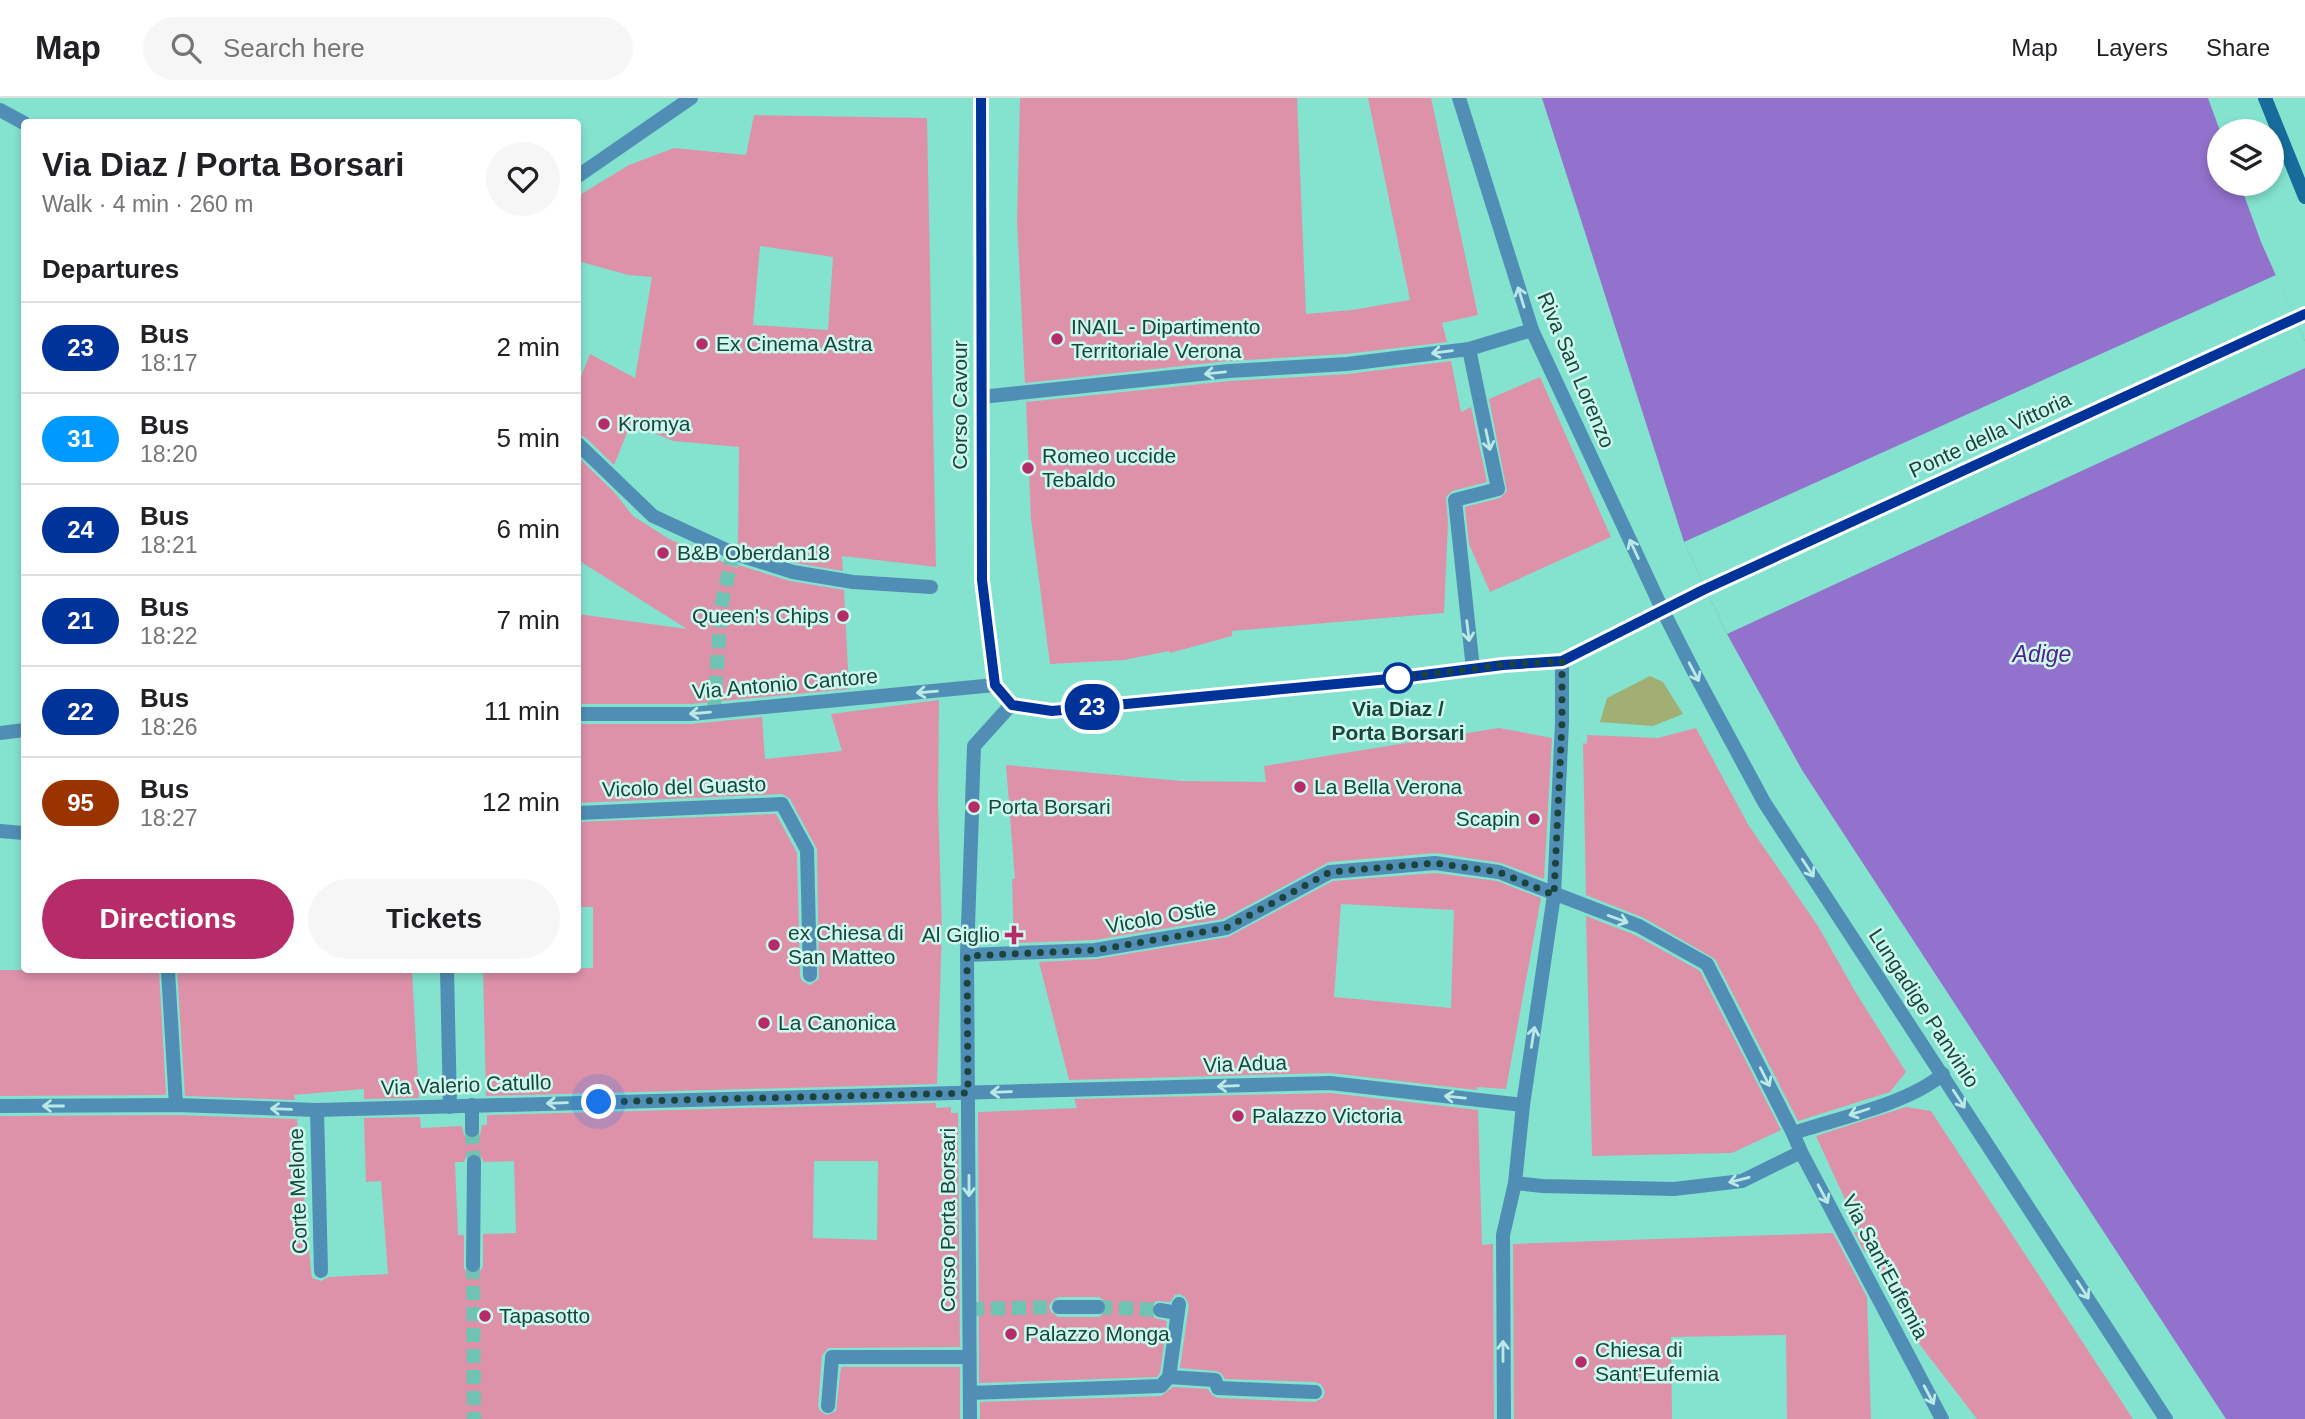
<!DOCTYPE html>
<html lang="en">
<head>
<meta charset="utf-8">
<style>
  :root { --surface:#fff; --page:#f6f6f6; --text:#202124; --muted:#757577; --line:#e0e0e0; --accent:#b62c68 }
  body { margin:0; font-family:Arial,sans-serif; background:var(--page); color:var(--text); height:100vh; display:flex; flex-direction:column; font-size:26px; white-space:nowrap }
  * { box-sizing:border-box; margin:0 }
  p { font-size:23px; color:var(--muted) }
  .icon { flex:none; width:38px; height:38px; fill:none; stroke:currentColor; stroke-width:2; stroke-linecap:round; stroke-linejoin:round }
  .map { position:relative; flex:1; overflow:hidden }
  .sheet { position:absolute; left:21px; top:21px; width:560px; height:854px; display:flex; flex-direction:column; background:var(--surface); border-radius:7px; box-shadow:0 4px 10px #0003 }
  .sheet>* { flex:none }
  .badge { padding:0 14px; border-radius:23px; font-size:24px; line-height:46px }
  .fabs { position:absolute; left:2207px; top:21px; display:grid; gap:14px }
  .fabs a { display:grid; place-items:center; width:77px; height:77px; border-radius:50%; background:var(--surface); box-shadow:0 4px 10px #0003; font-size:35px }
  .you { position:absolute; width:35px; height:35px; margin:-18px; border:5px solid #fff; border-radius:50%; background:#1a73e8; box-shadow:0 0 0 10px #1a73e833 }
  .map>.badge { position:absolute; translate:-50% -50%; box-shadow:0 0 0 4px #fff }
  h2 { padding:0 21px; font-size:26px; line-height:63px }
  .round { display:grid; place-items:center; flex:none; width:74px; height:74px; border-radius:37px; background:var(--page) }
  .head { display:flex; align-items:center; justify-content:space-between; height:119px; padding:0 21px }
  h1 { font-size:33px; font-weight:700; line-height:52px }
  .action { display:flex; gap:14px; margin-top:auto; padding:14px 21px }
  .action a { flex:1; height:80px; border-radius:42px; background:var(--accent); color:#fff; font-size:28px; font-weight:700; line-height:80px; text-align:center }
  .action a+a { background:var(--page); color:var(--text) }
  ul { padding:0; list-style:none }
  li { display:flex; align-items:center; gap:21px; height:91px; padding:0 21px; border-top:2px solid var(--line) }
  li div { flex:1 }
  li b { display:block; font-size:26px }
  li em { font-style:normal }
  li .badge { min-width:77px; font-weight:700; text-align:center }
  header { display:flex; align-items:center; gap:42px; box-sizing:border-box; height:98px; padding:0 35px; background:var(--surface); border-bottom:2px solid var(--line) }
  header strong { font-size:33px }
  nav { display:flex; gap:38px; margin-inline-start:auto; font-size:24px }
  .search { width:490px; height:63px; background:var(--page); display:flex; align-items:center; gap:18px; box-sizing:border-box; padding:0 24px; border-radius:38px; color:var(--muted); font-size:26px }
  .map>svg:first-child { display:block }
</style>
</head>
<body>
<header>
<strong>Map</strong>
<div class="search"><svg class="icon" aria-label="search" viewBox="0 0 24 24"><circle cx="10" cy="10" r="6"/><path d="M15 15l6 6"/></svg>Search here</div>
<nav><a>Map</a><a>Layers</a><a>Share</a></nav>
</header>
<div class="map">
<svg width="2305" height="1321" viewBox="0 0 2305 1321">
  <rect width="100%" height="100%" fill="#84e3cf"/>
  <polygon fill="#a1ae74" points="1650,578 1663,584 1683,616 1653,628 1600,624 1607,600"/>
  <polygon fill="#9272cc" points="1542,0 2208,0 2220,33 2219,86 2240,86 2261,144 2305,243 2305,1321 2226,1321 1802,672 1727,536 1684,444"/>
  <polygon fill="#84e3cf" points="2276,177 2305,243 2305,270 1727,536 1684,444"/>
  <g fill="#dd92aa" fill-rule="evenodd">
    <polygon points="1020,0 1297,0 1306,216 1352,212 1410,202 1368,0 1431,0 1478,217 1442,225 1447,244 1346,256 1228,263 1025,285 1017,123"/>
    <path d="M 754,17 L 927,20 L 936,469 L 842,458 L 843,473 L 795,465 L 738,446 L 739,349 L 673,343 L 631,325 L 614,367 L 585,339 L 578,337 L 578,286 L 590,256 L 635,280 L 652,179 L 628,177 L 578,163 L 578,98 L 629,67 L 674,50 L 746,57 ZM 760,148 L 833,159 L 828,232 L 753,227 Z"/>
    <polygon points="1451,263 1461,314 1471,309 1487,384 1452,393 1446,399 1448,425 1444,515 1232,533 1232,538 1170,555 1169,553 1124,562 1050,566 1031,421 1026,304 1230,283 1348,276"/>
    <polygon points="1540,279 1611,439 1490,494 1469,446 1465,409 1500,400 1507,393 1489,301"/>
    <polygon points="578,359 615,395 633,418 669,441 737,470 738,467 790,483 844,492 849,591 691,606 578,606 578,516 687,531 578,462"/>
    <polygon points="939,602 938,704 942,832 937,986 486,998 483,872 593,870 593,809 578,809 578,724 776,716 797,755 800,878 802,883 810,887 819,881 817,751 790,701 782,696 578,705 578,626 691,626 762,619 765,661 842,653 831,616"/>
    <polygon points="1499,630 1552,640 1544,781 1501,765 1436,755 1329,764 1223,821 1094,842 1014,845 1012,781 1015,781 1006,667 1182,683 1266,684 1264,668"/>
    <polygon points="1696,630 1749,728 1818,828 1856,895 1906,974 1890,994 1798,1023 1715,861 1644,820 1586,797 1583,645 1587,646 1587,637 1658,640"/>
    <path d="M 1435,775 L 1497,783 L 1541,800 L 1506,991 L 1477,989 L 1477,992 L 1330,975 L 1069,982 L 1039,864 L 1097,861 L 1228,839 L 1333,783 ZM 1341,806 L 1454,812 L 1451,910 L 1334,899 Z"/>
    <polygon points="1586,818 1635,837 1700,873 1781,1032 1732,1055 1592,1058"/>
    <polygon points="0,872 159,872 166,997 0,998"/>
    <polygon points="177,872 343,874 343,872 412,872 419,1000 364,1001 364,991 294,997 295,1002 185,998"/>
    <path d="M 1330,995 L 1478,1012 L 1482,1147 L 1493,1146 L 1494,1321 L 980,1321 L 980,1304 L 1161,1298 L 1173,1289 L 1208,1291 L 1212,1297 L 1218,1300 L 1315,1304 L 1323,1300 L 1325,1294 L 1321,1286 L 1315,1284 L 1225,1281 L 1221,1275 L 1216,1273 L 1180,1270 L 1189,1207 L 1185,1199 L 1180,1196 L 1175,1197 L 1170,1204 L 1156,1203 L 1151,1210 L 1154,1220 L 1167,1223 L 1160,1275 L 1157,1279 L 979,1285 L 978,1014 L 1077,1010 L 1074,1001 ZM 1059,1199 L 1099,1199 L 1106,1204 L 1108,1210 L 1106,1214 L 1099,1219 L 1058,1219 L 1051,1214 L 1049,1208 L 1054,1201 Z"/>
    <path d="M 936,1005 L 936,1010 L 951,1009 L 951,1015 L 958,1015 L 960,1249 L 828,1250 L 822,1258 L 818,1308 L 820,1313 L 827,1317 L 836,1313 L 841,1269 L 960,1269 L 960,1321 L 0,1321 L 0,1018 L 176,1017 L 297,1021 L 311,1173 L 312,1180 L 321,1183 L 329,1179 L 388,1176 L 381,1083 L 366,1084 L 364,1020 L 420,1019 L 421,1030 L 462,1028 L 464,1037 L 473,1042 L 480,1037 L 482,1027 L 487,1027 L 487,1017 ZM 473,1054 L 479,1056 L 484,1064 L 514,1063 L 516,1135 L 483,1136 L 483,1168 L 481,1172 L 474,1177 L 464,1171 L 464,1137 L 458,1137 L 455,1064 L 464,1064 L 466,1059 ZM 814,1063 L 878,1063 L 877,1142 L 813,1140 Z"/>
    <polygon points="1906,1009 1931,1013 2133,1321 1977,1321 1920,1247 1865,1143 1865,1155 1854,1134 1860,1134 1816,1038"/>
    <polygon points="1833,1135 1867,1199 1871,1321 1787,1321 1786,1237 1671,1239 1672,1321 1514,1321 1513,1146"/>
  </g>
  <g fill="none" stroke-linecap="round" stroke-linejoin="round">
    <g stroke="#6fc3b2" stroke-width="14" stroke-dasharray="14 7" stroke-linecap="butt">
      <polyline points="714,613 721,509 733,455"/>
      <polyline points="472,1032 474,1064"/>
      <polyline points="473,1167 474,1321"/>
      <polyline points="1098,1209 1160,1212"/>
      <polyline points="970,1211 1059,1209"/>
    </g>
    <g stroke="#518eb6" stroke-width="14">
      <polyline points="1459,0 1532,232 1663,513 1694,574 1764,704 2166,1321"/>
      <polyline points="0,12 24,25"/>
      <polyline points="578,78 691,0"/>
      <polyline points="1469,251 1498,391 1455,402 1473,571"/>
      <polyline points="981,299 1229,273 1347,266 1469,251 1532,232"/>
      <polyline points="578,346 653,418 733,455 793,474 853,484 931,489"/>
      <polyline points="578,616 691,616 995,587"/>
      <polyline points="0,635 24,632"/>
      <polyline points="972,705 974,648 1011,607"/>
      <polyline points="578,715 782,706 807,752 810,877"/>
      <polyline points="0,733 24,735"/>
      <polyline points="967,857 1095,852 1226,830 1330,774 1435,765 1499,774 1639,828 1707,866 1793,1035 1801,1054 1942,1321"/>
      <polyline points="447,872 450,1009"/>
      <polyline points="168,873 176,1007"/>
      <polyline points="472,1007 472,1032"/>
      <polyline points="0,1008 176,1007 317,1012 1330,985 1523,1007"/>
      <polyline points="317,1012 321,1173"/>
      <path d="M 1793,1035 C 1838,1020 1908,1006 1943,976"/>
      <polyline points="1515,1085 1542,1088 1674,1091 1742,1083 1801,1054"/>
      <polyline points="473,1167 474,1064"/>
      <polyline points="1059,1209 1098,1209"/>
      <polyline points="1160,1212 1177,1215"/>
      <polyline points="1169,1279 1215,1282 1218,1290 1315,1294"/>
      <polyline points="970,1295 1161,1288 1169,1279 1179,1206"/>
      <polyline points="828,1308 832,1259 969,1259"/>
      <polyline points="970,1321 967,857 972,714"/>
      <polyline points="1504,1321 1503,1137 1515,1085 1523,1007 1554,797 1562,625 1562,563"/>
    </g>
    <g stroke="#166c9b" stroke-width="14">
      <polyline points="981,0 982,482 995,587 1011,607 1052,613 1400,580 1503,567 1562,563 1703,492 2305,216"/>
      <polyline points="2265,0 2305,99"/>
    </g>
  </g>
  <defs><path id="oneway-shaft" d="M-6 0H5M1.5-3L5.5 0L1.5 3" fill="none" stroke-width="1.6" stroke-linecap="round" stroke-linejoin="round" transform="scale(1.75)"/></defs>
  <g stroke="#baeae6">
    <use href="#oneway-shaft" transform="translate(1521 199) rotate(-107)"/>
    <use href="#oneway-shaft" transform="translate(1442 254) rotate(173)"/>
    <use href="#oneway-shaft" transform="translate(1215 275) rotate(174)"/>
    <use href="#oneway-shaft" transform="translate(1488 342) rotate(78)"/>
    <use href="#oneway-shaft" transform="translate(1634 451) rotate(-115)"/>
    <use href="#oneway-shaft" transform="translate(1468 533) rotate(83)"/>
    <use href="#oneway-shaft" transform="translate(1694 574) rotate(62)"/>
    <use href="#oneway-shaft" transform="translate(927 594) rotate(175)"/>
    <use href="#oneway-shaft" transform="translate(700 615) rotate(175)"/>
    <use href="#oneway-shaft" transform="translate(1808 770) rotate(57)"/>
    <use href="#oneway-shaft" transform="translate(1618 821) rotate(20)"/>
    <use href="#oneway-shaft" transform="translate(1533 939) rotate(-81)"/>
    <use href="#oneway-shaft" transform="translate(1765 979) rotate(63)"/>
    <use href="#oneway-shaft" transform="translate(1228 988) rotate(178)"/>
    <use href="#oneway-shaft" transform="translate(1001 994) rotate(178)"/>
    <use href="#oneway-shaft" transform="translate(1455 999) rotate(-174)"/>
    <use href="#oneway-shaft" transform="translate(1959 1001) rotate(57)"/>
    <use href="#oneway-shaft" transform="translate(557 1005) rotate(178)"/>
    <use href="#oneway-shaft" transform="translate(53 1008) rotate(180)"/>
    <use href="#oneway-shaft" transform="translate(281 1011) rotate(-178)"/>
    <use href="#oneway-shaft" transform="translate(1859 1014) rotate(162)"/>
    <use href="#oneway-shaft" transform="translate(1739 1082) rotate(166)"/>
    <use href="#oneway-shaft" transform="translate(969 1088) rotate(90)"/>
    <use href="#oneway-shaft" transform="translate(1823 1096) rotate(62)"/>
    <use href="#oneway-shaft" transform="translate(2083 1192) rotate(57)"/>
    <use href="#oneway-shaft" transform="translate(1503 1253) rotate(-90)"/>
    <use href="#oneway-shaft" transform="translate(1929 1297) rotate(62)"/>
  </g>
  <g fill="none" stroke-linecap="round" stroke-linejoin="round">
    <g stroke="#fff" stroke-width="16">
      <polyline id="line" points="981,0 982,482 995,587 1012,607 1052,613 1400,580 1503,567 1562,563 1703,492 2305,216"/>
    </g>
    <use href="#line" stroke="#039" stroke-width="10"/>
    <polyline stroke="#1b443c" stroke-width="7" stroke-dasharray="0 12.6" points="599,1004 968,995 967,858 1096,852 1226,830 1330,774 1435,765 1499,774 1554,797 1562,625 1562,563 1503,567 1398,580"/>
  </g>
  <g fill="#b62c68" stroke="#cdfaef" stroke-width="2.5">
    <circle cx="1057" cy="241" r="7"/>
    <circle cx="702" cy="246" r="7"/>
    <circle cx="604" cy="326" r="7"/>
    <circle cx="1028" cy="370" r="7"/>
    <circle cx="663" cy="455" r="7"/>
    <circle cx="843" cy="518" r="7"/>
    <circle cx="1300" cy="689" r="7"/>
    <circle cx="974" cy="709" r="7"/>
    <circle cx="1534" cy="721" r="7"/>
    <path d="M1010.5 826.5h7v7h7v7h-7v7h-7v-7h-7v-7h7z"/>
    <circle cx="774" cy="847" r="7"/>
    <circle cx="764" cy="925" r="7"/>
    <circle cx="1238" cy="1018" r="7"/>
    <circle cx="485" cy="1218" r="7"/>
    <circle cx="1011" cy="1236" r="7"/>
    <circle cx="1581" cy="1264" r="7"/>
  </g>
  <circle fill="#fff" stroke="#039" stroke-width="3.5" cx="1398" cy="580" r="14"/>
  <g text-anchor="middle" stroke-width="5" stroke-linejoin="round" paint-order="stroke">
    <g font-size="21" fill="#1b443c" stroke="#cdfaef" text-anchor="start">
      <text x="1071" y="236">INAIL - Dipartimento<tspan x="1071" dy="24">Territoriale Verona</tspan></text>
      <text x="716" y="253">Ex Cinema Astra</text>
      <text x="618" y="333">Kromya</text>
      <text x="1042" y="365">Romeo uccide<tspan x="1042" dy="24">Tebaldo</tspan></text>
      <text x="677" y="462">B&amp;B Oberdan18</text>
      <text x="829" y="525" text-anchor="end">Queen's Chips</text>
      <text x="1314" y="696">La Bella Verona</text>
      <text x="988" y="716">Porta Borsari</text>
      <text x="1520" y="728" text-anchor="end">Scapin</text>
      <text x="788" y="842">ex Chiesa di<tspan x="788" dy="24">San Matteo</tspan></text>
      <text x="1000" y="844" text-anchor="end">Al Giglio</text>
      <text x="778" y="932">La Canonica</text>
      <text x="1252" y="1025">Palazzo Victoria</text>
      <text x="499" y="1225">Tapasotto</text>
      <text x="1025" y="1243">Palazzo Monga</text>
      <text x="1595" y="1259">Chiesa di<tspan x="1595" dy="24">Sant'Eufemia</tspan></text>
    </g>
    <g font-size="21" fill="#1b443c" stroke="#cdfaef">
      <text transform="translate(1576 272) rotate(67)" y="7">Riva San Lorenzo</text>
      <text transform="translate(960 307) rotate(-90)" y="7">Corso Cavour</text>
      <text transform="translate(1990 337) rotate(-25)" y="7">Ponte della Vittoria</text>
      <text transform="translate(785 586) rotate(-5)" y="7">Via Antonio Cantore</text>
      <text transform="translate(684 689) rotate(-2)" y="7">Vicolo del Guasto</text>
      <text transform="translate(1161 819) rotate(-10)" y="7">Vicolo Ostie</text>
      <text transform="translate(1924 910) rotate(57)" y="7">Lungadige Panvinio</text>
      <text transform="translate(1245 966) rotate(-2)" y="7">Via Adua</text>
      <text transform="translate(466 987) rotate(-2)" y="7">Via Valerio Catullo</text>
      <text transform="translate(298 1093) rotate(-92)" y="7">Corte Melone</text>
      <text transform="translate(948 1122) rotate(-90)" y="7">Corso Porta Borsari</text>
      <text transform="translate(1885 1169) rotate(62)" y="7">Via Sant'Eufemia</text>
    </g>
    <g font-size="21" font-weight="bold" fill="#1b443c" stroke="#cdfaef">
      <text x="1398" y="618">Via Diaz /<tspan x="1398" dy="24">Porta Borsari</tspan></text>
    </g>
    <g font-size="23" font-style="italic" fill="#52218c" stroke="#cdfaef">
      <text x="2042" y="564">Adige</text>
    </g>
  </g>
</svg>
<div class="fabs">
<a><svg class="icon" aria-label="layers" viewBox="0 0 24 24"><path d="M12 4l9 5-9 5-9-5zM3 14l9 5 9-5"/></svg></a>
</div>
<div class="you" style="left:599px;top:1004px"></div>
<b class="badge" style="left:1092px;top:609px;background:#039;color:#fff">23</b>
<section class="sheet">
<div class="head"><div><h1>Via Diaz / Porta Borsari</h1><p>Walk · 4 min · 260 m</p></div><a class="round"><svg class="icon" aria-label="heart" viewBox="0 0 24 24"><path d="M12 20l-8-8c-3-5 5-10 8-4 3-6 11-1 8 4z"/></svg></a></div>
<h2>Departures</h2>
<ul>
<li><span class="badge" style="background:#039;color:#fff">23</span><div><b>Bus</b><p>18:17</p></div><em>2 min</em></li>
<li><span class="badge" style="background:#09f;color:#fff">31</span><div><b>Bus</b><p>18:20</p></div><em>5 min</em></li>
<li><span class="badge" style="background:#039;color:#fff">24</span><div><b>Bus</b><p>18:21</p></div><em>6 min</em></li>
<li><span class="badge" style="background:#039;color:#fff">21</span><div><b>Bus</b><p>18:22</p></div><em>7 min</em></li>
<li><span class="badge" style="background:#039;color:#fff">22</span><div><b>Bus</b><p>18:26</p></div><em>11 min</em></li>
<li><span class="badge" style="background:#930;color:#fff">95</span><div><b>Bus</b><p>18:27</p></div><em>12 min</em></li>
</ul>
<div class="action"><a>Directions</a><a>Tickets</a></div>
</section>
</div>
</body>
</html>
